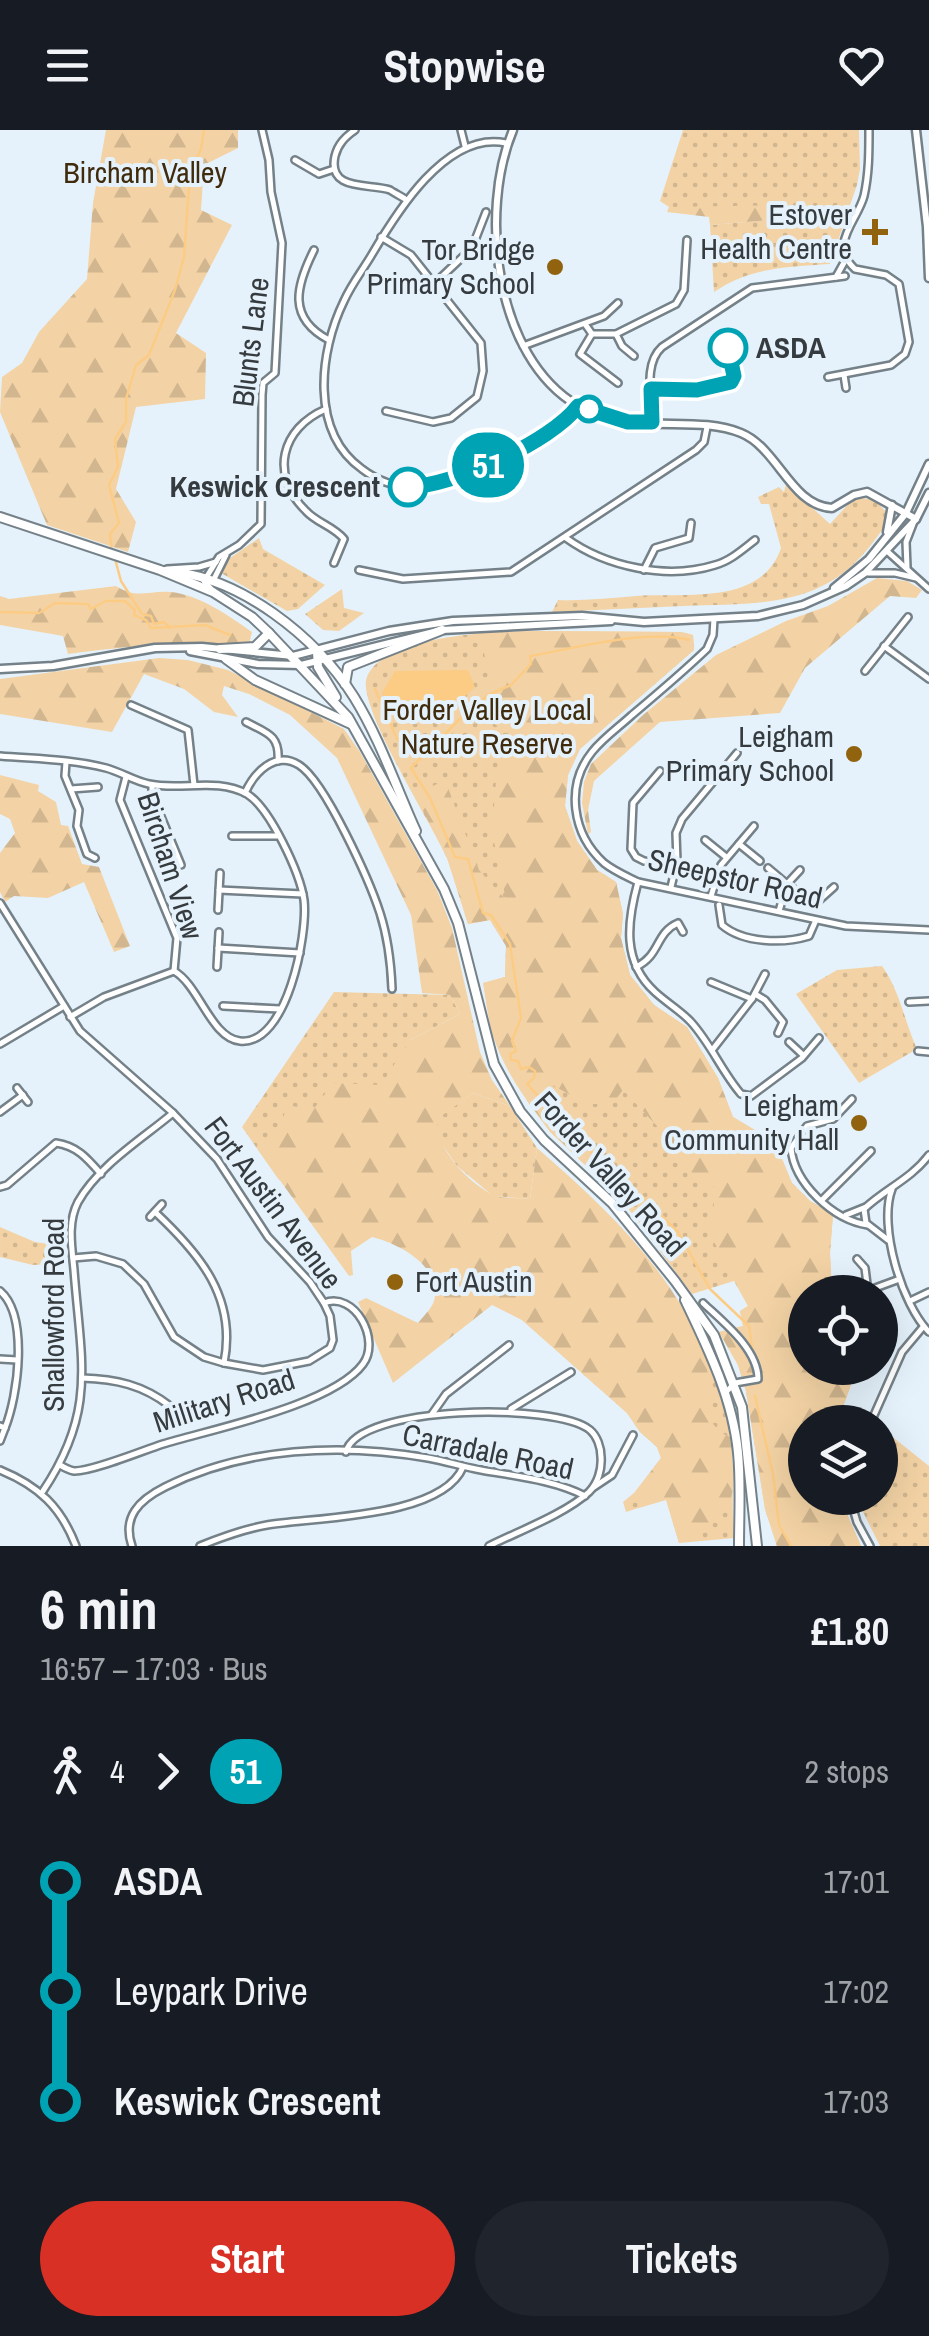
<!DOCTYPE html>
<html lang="en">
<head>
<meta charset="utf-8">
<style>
  :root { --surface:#171b24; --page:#20242c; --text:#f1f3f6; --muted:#9ea1a6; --accent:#d93025 }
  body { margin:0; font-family:"Archivo Narrow",sans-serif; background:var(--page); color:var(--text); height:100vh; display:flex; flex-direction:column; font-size:38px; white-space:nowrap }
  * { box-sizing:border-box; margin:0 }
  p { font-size:32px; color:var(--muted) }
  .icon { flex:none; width:55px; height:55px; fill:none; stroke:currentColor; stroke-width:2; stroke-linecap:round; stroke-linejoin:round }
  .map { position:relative; height:1416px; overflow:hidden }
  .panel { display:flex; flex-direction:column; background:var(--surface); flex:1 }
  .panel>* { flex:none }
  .badge { padding:0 20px; border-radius:32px; font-size:35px; line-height:65px }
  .fabs { position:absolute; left:788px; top:1145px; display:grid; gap:20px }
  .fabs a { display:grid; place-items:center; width:110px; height:110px; border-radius:50%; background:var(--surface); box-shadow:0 10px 40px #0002; font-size:50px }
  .map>.badge { position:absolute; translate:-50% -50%; box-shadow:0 0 0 5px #fff }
  .legs { display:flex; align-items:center; gap:15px; height:110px; padding:0 40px; font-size:32px }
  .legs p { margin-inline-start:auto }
  .head { display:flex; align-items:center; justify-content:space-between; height:170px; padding:0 40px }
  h1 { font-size:55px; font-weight:700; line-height:75px }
  .button { display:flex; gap:20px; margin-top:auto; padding:20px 40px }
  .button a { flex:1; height:115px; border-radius:60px; background:var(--accent); color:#fff; font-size:40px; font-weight:700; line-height:115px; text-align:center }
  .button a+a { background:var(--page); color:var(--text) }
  ul { padding:0 40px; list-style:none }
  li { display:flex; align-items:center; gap:35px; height:110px; font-size:38px }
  li i { display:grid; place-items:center; width:15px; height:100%; margin:0 12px; background:currentColor }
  li i::after { content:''; width:25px; height:25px; margin:-12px; border:8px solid; border-radius:50%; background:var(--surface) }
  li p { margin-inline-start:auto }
  li:first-child i { background:linear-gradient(#0000 50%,currentColor 0) }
  li:last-child i { background:linear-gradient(currentColor 50%,#0000 0) }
  header { display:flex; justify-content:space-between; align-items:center; height:130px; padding:0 40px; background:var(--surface); font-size:45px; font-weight:700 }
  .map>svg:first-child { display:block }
</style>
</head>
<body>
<header><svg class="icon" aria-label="menu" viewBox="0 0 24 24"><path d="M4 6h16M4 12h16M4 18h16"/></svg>Stopwise<svg class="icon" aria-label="heart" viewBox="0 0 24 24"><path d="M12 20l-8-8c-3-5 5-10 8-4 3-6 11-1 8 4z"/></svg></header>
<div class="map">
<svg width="929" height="1416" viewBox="0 0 929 1416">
  <defs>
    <pattern id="green-dots" width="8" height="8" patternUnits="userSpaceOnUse" patternTransform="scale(2.5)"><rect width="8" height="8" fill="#f3d3a5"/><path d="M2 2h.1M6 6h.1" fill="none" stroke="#d1b68f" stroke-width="1.8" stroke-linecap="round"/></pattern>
    <pattern id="forest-firs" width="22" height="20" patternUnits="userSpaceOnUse" patternTransform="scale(2.5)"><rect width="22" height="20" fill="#f3d3a5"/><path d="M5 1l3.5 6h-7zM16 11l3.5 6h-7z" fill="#d1b68f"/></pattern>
  </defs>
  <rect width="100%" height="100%" fill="#e5f2fb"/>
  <g fill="url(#green-dots)">
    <path d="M 683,0 L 859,0 L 860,39 L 857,55 L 830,134 C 788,137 750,137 714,162 L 710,95 L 781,89 L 669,77 L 660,71 Z"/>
    <path d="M 786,354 L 830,394 L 854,368 L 874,369 L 889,385 C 886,397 881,401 874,411 C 824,479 760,473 684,476 C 640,478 596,480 552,482 L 558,470 C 583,471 610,468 636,466 C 683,462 761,477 781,418 L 769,374 L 761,374 L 758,367 L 779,357 L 784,362 Z"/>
    <polygon points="259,408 263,419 325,455 298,479 287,481 221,443 230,428"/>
    <polygon points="342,459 344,478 364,483 339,501 323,500 305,484"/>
    <path d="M 540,501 L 681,502 L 693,505 L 694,520 L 580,619 L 568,645 L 565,676 L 577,711 L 597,740 L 616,752 L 623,784 L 621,808 L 630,845 L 654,875 L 687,897 L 718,948 L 733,987 L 775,1012 L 792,1053 L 810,1071 L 833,1084 L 830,1123 L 832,1162 L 805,1162 L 805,1238 L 857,1238 L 844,1274 L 846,1292 L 805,1292 L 805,1368 L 840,1368 L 861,1416 L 777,1416 L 765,1379 L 746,1261 L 738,1235 L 719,1202 L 743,1196 L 740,1181 L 748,1176 L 734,1151 L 692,1164 L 621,1069 L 550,1002 L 527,971 L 493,905 L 483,853 L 505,847 L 506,816 L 490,790 L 468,794 C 461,772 455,749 447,728 C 433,696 355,573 367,547 C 386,503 498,502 540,501 Z"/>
    <path d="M 882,836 C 900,861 904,890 917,919 L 859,953 L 796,864 L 837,840 Z"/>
    <path d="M 334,862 L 450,865 L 460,884 L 410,910 L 436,1004 L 436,989 L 473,963 L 510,976 L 537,1018 L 530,1069 L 493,1066 L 457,1036 L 437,1007 L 467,1055 L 669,1169 L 673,1165 L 680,1173 C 701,1217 723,1258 730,1306 C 735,1340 731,1374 734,1408 L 679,1413 L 666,1369 L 626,1382 L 623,1372 L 635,1362 L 661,1328 L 657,1317 L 640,1302 L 627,1283 L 522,1190 L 492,1174 L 416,1073 L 279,1050 L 242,997 Z"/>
    <polygon points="0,1097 35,1112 63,1116 69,1133 33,1135 0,1127"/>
    <polygon points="880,1297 929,1336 929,1416 880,1416 862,1380 860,1368 880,1368"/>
  </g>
  <g fill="url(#forest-firs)">
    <polygon points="106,0 238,0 238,18 204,35 201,80 232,95 176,203 206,223 205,269 136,277 116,359 136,392 128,422 47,395 0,282 2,247 22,233 39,202 87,149 93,73"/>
    <polygon points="786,75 782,89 710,95 709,87 667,82 669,77"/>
    <polygon points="877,448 907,451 922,460 916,468 890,466 805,538 780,583 660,592 594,651 588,680 591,702 588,704 582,673 584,652 591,634 643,585 716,525 786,491 828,476"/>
    <path d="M 116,456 C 138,470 148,460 171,462 C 200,465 229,486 252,502 L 248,519 C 182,511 134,515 68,524 L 63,506 L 0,495 L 0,466 L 9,469 Z"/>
    <path d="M 540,501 L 681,502 L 693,505 L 694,520 L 580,619 L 568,645 L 565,676 L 577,711 L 597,740 L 616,752 L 623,784 L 621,808 L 630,845 L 654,875 L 687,897 L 718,948 L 733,987 L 775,1012 L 792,1053 L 810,1071 L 833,1084 L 830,1123 L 832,1162 L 805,1162 L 805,1238 L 857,1238 L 844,1274 L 846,1292 L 805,1292 L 805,1368 L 840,1368 L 861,1416 L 777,1416 L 765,1379 L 746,1261 L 738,1235 L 719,1202 L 743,1196 L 740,1181 L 748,1176 L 710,1104 L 716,1058 L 680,1036 L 657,996 L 623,960 L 612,974 L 587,974 L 545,951 L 593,1020 L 582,1032 C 545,997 510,956 493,906 C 488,890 486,870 483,853 L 505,847 L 506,816 L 490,790 L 468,794 L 447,728 L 415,665 L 445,650 L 479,740 L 506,770 L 492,702 L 496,651 L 507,603 L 489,590 L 460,597 L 441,616 L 437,615 L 447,596 L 491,551 L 479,503 Z"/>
    <path d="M 159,528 L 188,530 L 228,540 L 344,599 L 360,622 L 437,760 L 452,798 L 480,922 L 492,950 L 510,976 L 473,963 L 437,989 C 436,1019 465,1049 491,1064 C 501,1069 518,1068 530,1069 L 537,1018 C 601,1073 670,1138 702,1218 C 711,1241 707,1270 713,1294 L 721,1303 L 730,1307 C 737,1377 738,1375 679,1413 L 666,1370 L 639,1378 L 635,1362 L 661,1328 L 657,1317 L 640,1302 L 627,1283 L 522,1190 L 492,1175 L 393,1253 L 358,1172 L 366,1168 L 418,1193 C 425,1184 435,1176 435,1165 C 438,1134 397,1113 372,1107 L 351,1121 L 353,1145 L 349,1146 L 258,1020 L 277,1008 L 287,975 L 313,980 L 333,953 L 381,955 L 410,910 L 460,884 L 450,865 L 422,863 L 411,785 L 337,628 L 290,585 L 249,564 L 224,556 L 222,565 L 238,587 L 214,582 L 184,559 L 144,544 L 112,602 L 0,584 L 0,549 Z"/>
    <polygon points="0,645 39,655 38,661 56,672 61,695 68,696 82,734 99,737 130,816 114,822 84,752 48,768 14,766 5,772 0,762 0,723 15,703 10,689 0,684"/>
  </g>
  <polygon fill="#fccb84" points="468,540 475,557 447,583 413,574 386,574 382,563 395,541"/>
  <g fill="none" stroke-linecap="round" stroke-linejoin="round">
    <g stroke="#fccb84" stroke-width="2.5">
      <polyline points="112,422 110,404 119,393 109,355 118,337 115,309 126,292 126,269 136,235 149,225 175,160 184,127 190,43 201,19 204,0"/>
      <polyline points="115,429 121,451 142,484 151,486 154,494 164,492 170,498"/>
      <polyline points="0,482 39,483"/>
      <polyline points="41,482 55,473 88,474 91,479 106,471 125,471 135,480 134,485 146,490 151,498 205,495 230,505"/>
      <path d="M 689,510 C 650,498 572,519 530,526 L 531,534 L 511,555 L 488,565 L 465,584 L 411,638 L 430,668 L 455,727 L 468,729 L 483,783 L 491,785 L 510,814 L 521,888 L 512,911 L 516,921 L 510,924 L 511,930 L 518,931 L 521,939 L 529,937 L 535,941 L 534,948 L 527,954 L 629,1062 L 642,1066 L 678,1102 L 710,1159 L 749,1196 L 753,1224"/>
      <polyline points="375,559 397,609 418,621 421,629"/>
      <polyline points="755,1266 773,1344 779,1395 791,1416"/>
    </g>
    <g stroke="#758188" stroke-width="10">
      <g id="street">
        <path d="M 355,0 C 345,7 338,14 335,26 C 327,62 370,53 390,60 C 391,61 404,68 405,69"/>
        <polyline points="461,0 465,16"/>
        <path d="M 506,13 C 446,0 395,85 371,126 C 362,141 351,155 344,171 C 319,222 310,302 362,339 C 388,359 418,361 448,352 C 483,341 557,304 578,276"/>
        <polyline points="295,30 319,44 334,39"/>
        <polyline points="381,107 411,125 481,213 483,241 477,267 451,288 433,292 386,281"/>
        <path d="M 314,120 C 296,156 287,188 329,210"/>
        <polyline points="836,147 846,129"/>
        <polyline points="434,154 472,118 486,82"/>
        <polyline points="585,194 592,204 616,204 676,174 684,160 687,110"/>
        <polyline points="592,204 580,224 618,253"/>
        <polyline points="616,204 622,216 634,226"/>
        <polyline points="523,216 604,186 618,173"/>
        <polyline points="844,245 846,258"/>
        <path d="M 828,247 L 891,235 L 905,224 L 909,212 L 899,154 L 886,145 L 855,139 C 828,114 857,92 864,66 C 869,44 869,22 869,0"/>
        <path d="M 326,279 C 281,298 269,345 306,381 C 317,393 333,396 344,409 L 334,433"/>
        <path d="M 652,292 C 652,268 643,234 662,217 L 752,158 L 845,146"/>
        <path d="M 566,408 C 606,437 667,450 715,435 C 730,431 742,420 755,410"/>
        <polyline points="888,422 929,459"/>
        <polyline points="907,437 906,412 913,394"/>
        <polyline points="167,439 199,437 216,432"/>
        <polyline points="359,440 403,449 511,442 696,320 704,312 707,297"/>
        <polyline points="644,440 655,418 689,408 691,393"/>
        <polyline points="868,443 895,443 916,448"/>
        <polyline points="213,451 226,425"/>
        <polyline points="212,460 204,451 219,427 239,415 261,394 262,265 263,253 275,243 282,113 271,62 269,30 262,0"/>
        <path d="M 714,489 L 713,505 L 707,519 C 683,542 657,564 632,585 C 619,597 603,608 592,622 C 565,656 572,704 604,733 C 614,741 626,746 638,752 L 846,796 L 929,800"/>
        <polyline points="884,516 929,549"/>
        <polyline points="865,541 908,487"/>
        <polyline points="131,575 188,600 194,655"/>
        <path d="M 246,592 C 267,603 280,605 278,631"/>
        <path d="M 0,626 C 36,629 71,629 106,638 C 121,642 134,651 149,654 C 181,661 217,647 247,664 C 270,678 300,743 304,770 C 308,804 287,916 240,911 C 211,908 199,855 174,841"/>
        <polyline points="66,632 65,646 79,680 77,696 87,724 95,728"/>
        <polyline points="660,641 633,673 631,719 636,727 644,731 677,732"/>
        <polyline points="126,647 120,670 177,808 174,841"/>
        <polyline points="152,655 152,665 181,735"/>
        <polyline points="71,659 98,657"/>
        <path d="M 245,663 C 254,643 275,620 299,635 C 325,651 370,752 380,783 C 388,808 391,833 392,859"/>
        <polyline points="232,706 277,706"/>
        <polyline points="705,710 726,727"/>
        <polyline points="739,714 760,731"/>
        <polyline points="768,738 787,754 800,740"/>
        <path d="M 638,752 C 627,792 622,832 655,862 C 667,873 681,881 691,892 C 711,914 722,942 741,964 L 751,966 L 802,928 L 819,908"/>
        <polyline points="671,757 677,732 676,703 682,689 737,623"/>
        <polyline points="219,760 303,764"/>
        <polyline points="711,766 721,735 754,696"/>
        <polyline points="0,773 80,901 173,983 217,1029 268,1107 310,1152 324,1173 330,1186 333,1210 330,1218 309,1231 263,1240 224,1233 204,1227 174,1207 144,1154 123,1134 96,1126 73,1128"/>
        <path d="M 719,775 L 722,795 C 743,813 783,814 809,806 L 816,790"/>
        <polyline points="218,780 220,743"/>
        <polyline points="779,781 787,754 815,774 834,757"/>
        <polyline points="218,818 300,823"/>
        <polyline points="217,837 219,802"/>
        <path d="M 636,837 C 661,825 655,803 678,793 L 683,802"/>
        <polyline points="711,852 752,869"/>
        <polyline points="755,864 765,870 783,892 778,903"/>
        <polyline points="909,872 929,871"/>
        <polyline points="223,876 280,879"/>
        <polyline points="70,887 104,867 174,841"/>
        <polyline points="789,912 803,925"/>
        <polyline points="0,914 64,876"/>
        <polyline points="713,919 752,869 765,844"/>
        <polyline points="918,921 929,922"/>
        <polyline points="17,958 28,972"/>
        <path d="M 852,969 L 833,989 L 807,996 L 791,1018 C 794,1053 833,1090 868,1095"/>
        <polyline points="0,982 23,965"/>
        <path d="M 0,1057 L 7,1055 L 56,1013 C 77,1016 87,1028 101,1044"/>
        <path d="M 892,1059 C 878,1096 902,1175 929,1202"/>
        <polyline points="822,1070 871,1021"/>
        <path d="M 155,1082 C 200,1124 237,1168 224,1233"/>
        <polyline points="846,1085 866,1077"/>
        <polyline points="150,1087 162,1074"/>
        <path d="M 888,1110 L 866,1093 L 864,1079 C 885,1059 911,1049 929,1025"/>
        <polyline points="857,1129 865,1138 868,1162"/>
        <path d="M 0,1161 C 29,1186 18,1266 5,1298 L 0,1296"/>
        <polyline points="867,1161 897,1150"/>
        <polyline points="910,1171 929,1162"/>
        <path d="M 703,1173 C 723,1192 758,1219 758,1249 L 735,1253 L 725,1263"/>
        <polyline points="0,1229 17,1230"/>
        <path d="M 82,1248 C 116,1249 143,1255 170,1276"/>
        <polyline points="511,1279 571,1242"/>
        <polyline points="432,1284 446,1264 509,1215"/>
        <polyline points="871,1292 902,1222 923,1197"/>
        <polyline points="0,1311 5,1298"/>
        <path d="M 346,1322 C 357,1275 556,1272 590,1300 C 597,1306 601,1317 601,1327 C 602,1339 598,1353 589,1362 C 565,1384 519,1401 489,1416"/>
        <path d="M 60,1335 C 65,1338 69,1340 74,1341 C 91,1342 144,1320 163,1314 C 212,1299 333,1275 363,1234 C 381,1210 355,1161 324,1173"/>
        <path d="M 0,1340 C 39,1356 61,1377 76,1416"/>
        <polyline points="594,1357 612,1345 633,1305"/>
        <path d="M 43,1361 C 97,1280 81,1232 74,1140 C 72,1118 67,1093 78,1072 C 98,1036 142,1009 173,983"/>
        <polyline points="850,1368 857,1392 870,1416"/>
        <path d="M 132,1416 C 122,1387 139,1370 165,1357 C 245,1317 341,1313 428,1328 C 446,1331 463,1337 481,1340 C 514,1346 555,1350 585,1366"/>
        <path d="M 200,1416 C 222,1407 244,1399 267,1395 C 315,1387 442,1388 463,1337"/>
      </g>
    </g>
    <g stroke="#758188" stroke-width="11">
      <g id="secondary">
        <path d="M 513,0 C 479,81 494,227 578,276 C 587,281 602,285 613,288 C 654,300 701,287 741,303 C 778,318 791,376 832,378 L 854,365 L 867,362 L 916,389"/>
        <polyline points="916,0 927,97 929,148"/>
        <polyline points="887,402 892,375"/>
        <polyline points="834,458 869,429 906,383 929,334"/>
        <polyline points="190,521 258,534 301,535 442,500 611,491"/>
        <polyline points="0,539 53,536 155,518 202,517 293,526 389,501 453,491 582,486 644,492 758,486 803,475 846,456 865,443 916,389 929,363"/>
      </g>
    </g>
    <g stroke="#758188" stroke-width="12">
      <g id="primary">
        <polyline points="0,387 160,440 213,462 252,487 269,503 348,587 444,759 458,793 494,934 520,981 544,1010 612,1073 675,1151 714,1205 742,1277 757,1416"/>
        <path d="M 166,441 C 240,446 316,507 354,567 C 380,609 396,657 416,701"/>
        <polyline points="220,519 255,517 269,503"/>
        <polyline points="317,522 318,537 336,567"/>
        <polyline points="226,529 255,550 351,594"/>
        <polyline points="345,554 348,537 442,500"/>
        <path d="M 685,1170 C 708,1218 733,1269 738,1323 C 741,1353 739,1386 739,1416"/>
      </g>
    </g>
    <use href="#street" stroke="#fff" stroke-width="5"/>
    <use href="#secondary" stroke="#fff" stroke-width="6"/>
    <use href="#primary" stroke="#fff" stroke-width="8"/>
  </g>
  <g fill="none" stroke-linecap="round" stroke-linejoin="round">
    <g stroke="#fff" stroke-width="22">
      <path id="line-1" d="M 408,357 C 453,356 551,312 578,276 L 628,292 L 652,292 L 651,259 L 697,260 L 731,252 L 734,246 L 728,218"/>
    </g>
    <use href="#line-1" stroke="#00a3b4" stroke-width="15"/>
  </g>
  <g fill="#91630e" stroke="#e5f2fb" stroke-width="4">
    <path d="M870 87h10v10h10v10h-10v10h-10v-10h-10v-10h10z"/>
    <circle cx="555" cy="137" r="10"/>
    <circle cx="854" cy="624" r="10"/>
    <circle cx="859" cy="993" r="10"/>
    <circle cx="395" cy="1152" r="10"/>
  </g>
  <g fill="#fff" stroke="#00a3b4" stroke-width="5">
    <circle cx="728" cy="218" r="18"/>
    <circle cx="589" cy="279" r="12"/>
    <circle cx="408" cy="357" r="18"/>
  </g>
  <g text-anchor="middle" stroke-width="8" stroke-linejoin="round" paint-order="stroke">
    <g font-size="30" fill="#402c0d" stroke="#e5f2fb">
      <text x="145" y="53">Bircham Valley</text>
      <text x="487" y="590">Forder Valley Local<tspan x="487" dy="34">Nature Reserve</tspan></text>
    </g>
    <g font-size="30" fill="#353b3e" stroke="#e5f2fb" text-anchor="end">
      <text x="852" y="95">Estover<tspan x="852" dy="34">Health Centre</tspan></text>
      <text x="535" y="130">Tor Bridge<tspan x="535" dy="34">Primary School</tspan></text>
      <text x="834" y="617">Leigham<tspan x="834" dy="34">Primary School</tspan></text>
      <text x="839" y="986">Leigham<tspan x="839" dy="34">Community Hall</tspan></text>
      <text x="415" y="1162" text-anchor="start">Fort Austin</text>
    </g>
    <g font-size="30" fill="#353b3e" stroke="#e5f2fb">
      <text transform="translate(251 212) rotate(-83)" y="10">Blunts Lane</text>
      <text transform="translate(170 736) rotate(72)" y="10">Bircham View</text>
      <text transform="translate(735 749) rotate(13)" y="10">Sheepstor Road</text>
      <text transform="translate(610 1044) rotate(48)" y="10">Forder Valley Road</text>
      <text transform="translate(273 1073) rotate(53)" y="10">Fort Austin Avenue</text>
      <text transform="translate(54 1185) rotate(-90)" y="10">Shallowford Road</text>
      <text transform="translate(224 1271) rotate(-18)" y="10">Military Road</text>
      <text transform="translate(488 1322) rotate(12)" y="10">Carradale Road</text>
    </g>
    <g font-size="30" font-weight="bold" fill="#353b3e" stroke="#e5f2fb" text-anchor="start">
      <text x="756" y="228">ASDA</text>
      <text x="380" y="367" text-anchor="end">Keswick Crescent</text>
    </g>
  </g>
</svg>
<div class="fabs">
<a><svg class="icon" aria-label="locate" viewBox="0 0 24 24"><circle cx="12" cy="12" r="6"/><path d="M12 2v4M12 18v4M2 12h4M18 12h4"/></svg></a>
<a><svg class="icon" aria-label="layers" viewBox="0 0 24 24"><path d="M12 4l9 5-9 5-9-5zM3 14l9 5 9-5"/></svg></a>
</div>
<b class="badge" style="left:488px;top:335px;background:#00a3b4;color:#fff">51</b>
</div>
<section class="panel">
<div class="head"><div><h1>6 min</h1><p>16:57 – 17:03 · Bus</p></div><b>£1.80</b></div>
<div class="legs"><svg class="icon" aria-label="walk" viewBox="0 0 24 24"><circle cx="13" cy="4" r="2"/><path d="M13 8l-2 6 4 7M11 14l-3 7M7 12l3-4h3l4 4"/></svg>4<svg class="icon" aria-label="forward" viewBox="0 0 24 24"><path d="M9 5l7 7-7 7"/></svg><b class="badge" style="background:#00a3b4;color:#fff">51</b><p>2 stops</p></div>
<ul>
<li><i style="color:#00a3b4"></i><b>ASDA</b><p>17:01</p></li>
<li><i style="color:#00a3b4"></i><span>Leypark Drive</span><p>17:02</p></li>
<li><i style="color:#00a3b4"></i><b>Keswick Crescent</b><p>17:03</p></li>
</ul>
<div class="button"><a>Start</a><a>Tickets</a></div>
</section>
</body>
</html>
